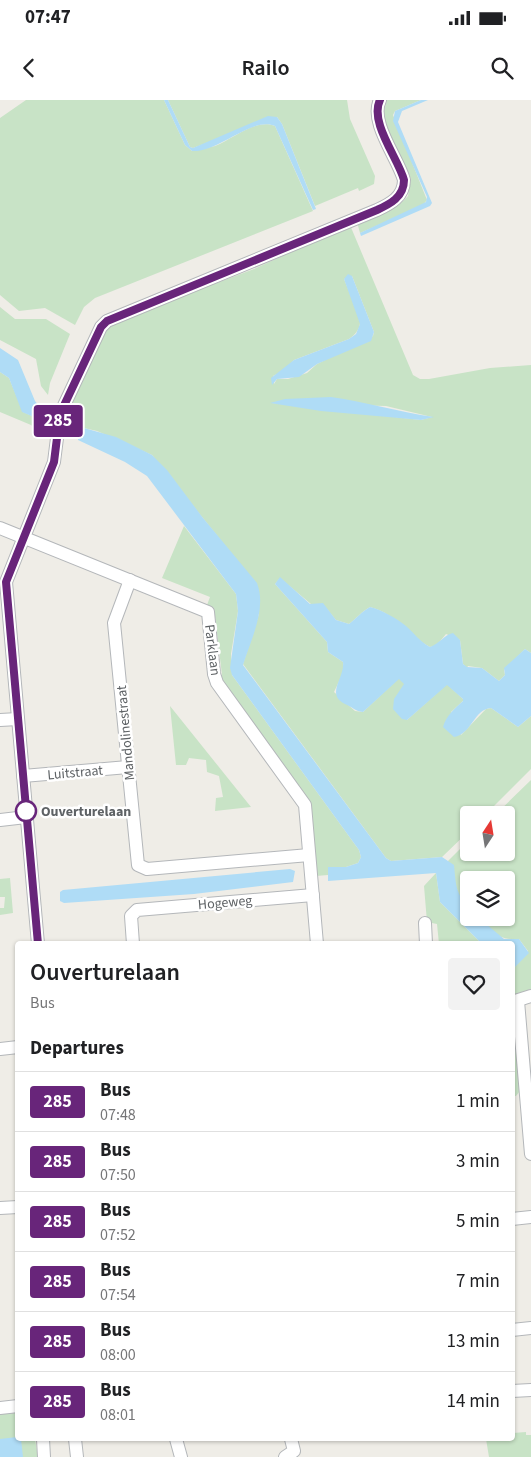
<!DOCTYPE html>
<html lang="en">
<head>
<meta charset="utf-8">
<style>
  :root { --surface:#fff; --page:#f2f2f2; --text:#202124; --muted:#757577; --line:#e0e0e0 }
  body { margin:0; font-family:"Source Sans 3",sans-serif; background:var(--page); color:var(--text); height:100vh; display:flex; flex-direction:column; font-size:19px; white-space:nowrap }
  * { box-sizing:border-box; margin:0 }
  p { font-size:16px; color:var(--muted) }
  .icon { flex:none; width:28px; height:28px; fill:none; stroke:currentColor; stroke-width:2; stroke-linecap:round; stroke-linejoin:round }
  .map { position:relative; flex:1; overflow:hidden }
  .details { position:absolute; left:15px; top:841px; width:500px; height:500px; display:flex; flex-direction:column; background:var(--surface); border-radius:5px; box-shadow:0 1px 4px #0004 }
  .details>* { flex:none }
  .badge { padding:0 10px; border-radius:4px; font-size:18px; line-height:32px }
  .needle { width:32px; rotate:12deg }
  .tools { position:absolute; left:460px; top:706px; display:grid; gap:10px }
  .tools a { display:grid; place-items:center; width:55px; height:55px; border-radius:5px; background:var(--surface); box-shadow:0 1px 4px #0004; font-size:25px }
  .map>.badge { position:absolute; translate:-50% -50%; box-shadow:0 0 0 2px #fff }
  h2 { padding:0 15px; font-size:19px; line-height:45px }
  .round { display:grid; place-items:center; flex:none; width:52px; height:52px; border-radius:5px; background:var(--page) }
  .overview { display:flex; align-items:center; justify-content:space-between; height:85px; padding:0 15px }
  h1 { font-size:24px; font-weight:600; line-height:38px }
  ul { padding:0; list-style:none }
  li { display:flex; align-items:center; gap:15px; height:60px; padding:0 15px; border-top:1px solid var(--line) }
  li div { flex:1 }
  li b { display:block; font-size:19px }
  li em { font-style:normal }
  li .badge { min-width:55px; font-weight:700; text-align:center }
  .status { display:flex; justify-content:space-between; align-items:center; height:35px; padding:0 25px; background:var(--surface); direction:ltr }
  .status svg { height:14px; fill:currentColor }
  header { display:flex; justify-content:space-between; align-items:center; height:65px; padding:0 15px; background:var(--surface); font-size:22px; font-weight:600 }
  .map>svg:first-child { display:block }
</style>
</head>
<body>
<div class="status"><b>07:47</b><svg viewBox="0 0 49 12"><path d="M0 12V9h3v3zM5 12V6h3v6zM10 12V3h3v9zM15 12V0h3v12zM26 1h20v11H26zM47 4h2v5h-2z"/></svg></div>
<header><svg class="icon" aria-label="back" viewBox="0 0 24 24"><path d="M15 5l-7 7 7 7"/></svg>Railo<svg class="icon" aria-label="search" viewBox="0 0 24 24"><circle cx="10" cy="10" r="6"/><path d="M15 15l6 6"/></svg></header>
<div class="map">
<svg width="531" height="1357" viewBox="0 0 531 1357">
  <rect width="100%" height="100%" fill="#efede7"/>
  <g fill="#c8e3c6" fill-rule="evenodd">
    <path d="M 26,0 L 164,0 L 185,45 L 192,51 C 199,49 208,48 215,46 C 233,39 256,18 275,26 L 313,111 L 95,198 L 84,207 L 75,225 L 45,208 L 19,211 L 0,195 L 0,18 Z"/>
    <polygon points="168,0 347,0 350,19 375,76 374,84 359,91 358,88 315,106 282,24 277,17 193,48 190,47"/>
    <polygon points="387,0 421,0 395,11 393,15 427,100 422,106 360,133 357,122 399,105 408,96 411,79 382,18"/>
    <path d="M 350,125 L 413,275 L 420,279 L 429,279 L 490,268 L 531,265 L 531,553 L 525,549 L 504,570 L 505,575 L 499,581 L 482,568 L 468,566 L 467,568 L 463,564 L 460,540 L 446,534 L 437,545 L 430,547 C 409,536 397,514 370,507 C 361,512 357,518 349,524 L 336,520 L 326,508 L 311,504 L 280,478 L 275,484 L 327,542 L 328,552 L 343,562 L 344,571 L 334,592 L 355,611 L 363,612 L 399,578 L 405,584 L 401,590 L 407,620 L 447,584 L 464,600 L 451,612 L 461,635 L 486,609 L 491,608 L 518,627 L 531,616 L 531,669 L 485,715 L 469,715 L 469,731 L 442,757 L 391,761 L 386,758 L 243,564 L 259,514 L 223,443 L 152,355 L 97,331 L 84,328 L 78,331 L 64,325 L 67,312 L 103,233 L 120,219 L 254,169 ZM 352,176 L 374,232 L 373,236 L 317,264 L 307,273 L 288,279 L 277,279 L 274,284 L 273,276 L 283,271 L 294,260 L 349,239 C 356,234 361,228 360,219 L 344,179 ZM 272,303 L 386,306 L 432,317 L 421,320 Z"/>
    <polygon points="0,207 15,219 46,219 70,234 50,283 48,295 41,286 36,259 0,240"/>
    <polygon points="0,272 9,278 23,312 41,320 43,318 50,321 48,337 31,325 0,312"/>
    <polygon points="184,426 236,494 238,511 231,554 232,575 359,750 361,757 358,763 346,767 328,767 328,775 316,776 310,704 219,576 222,575 214,508 207,505 210,497 162,478"/>
    <polygon points="170,606 251,707 215,711 216,698 223,697 219,676 207,672 206,660 189,658 186,665 176,665"/>
    <path d="M 531,680 L 531,889 L 513,895 L 513,869 L 528,851 L 519,839 C 497,840 494,833 479,818 L 506,818 L 506,780 L 469,780 L 469,807 L 458,796 L 447,762 L 469,740 L 469,752 L 506,752 L 506,715 L 495,715 Z"/>
    <polygon points="436,773 440,802 482,844 439,844 437,824 427,822 424,786"/>
    <polygon points="10,778 13,813 0,815 0,808 4,808 5,797 0,797 0,779"/>
    <polygon points="512,918 520,991 516,996 512,996"/>
    <polygon points="17,1313 18,1339 35,1339 38,1357 0,1357 0,1314"/>
    <polygon points="526,1332 526,1335 531,1335 531,1357 489,1357 486,1339 512,1339 513,1333"/>
  </g>
  <g fill="#afdcf6">
    <path d="M 164,0 L 168,0 L 190,47 L 193,48 L 268,16 L 277,17 L 282,24 L 316,109 L 313,110 L 275,26 C 252,16 218,53 192,51 L 185,45 Z"/>
    <polygon points="421,0 428,0 402,11 398,22 432,103 430,106 361,136 360,133 426,102 427,97 393,21 395,11"/>
    <polygon points="348,174 352,176 374,232 371,241 317,264 299,277 277,279 272,285 271,278 294,260 349,239 356,234 360,224 344,179"/>
    <polygon points="0,248 18,260 35,301 44,312 41,320 22,312 9,278 0,272"/>
    <path d="M 331,297 C 366,302 399,312 434,317 L 421,320 L 321,311 L 270,303 L 285,299 Z"/>
    <path d="M 84,328 L 116,337 L 152,355 L 167,370 L 203,418 L 257,483 C 267,509 251,539 243,565 L 386,758 L 391,761 L 442,757 L 454,765 C 456,784 455,793 469,807 L 469,818 L 479,818 L 504,839 L 519,839 L 529,853 L 513,869 L 512,844 L 482,844 L 440,802 L 436,773 L 328,781 L 328,767 L 346,767 L 358,763 L 361,757 L 359,750 L 232,575 L 230,568 L 238,511 L 236,494 L 147,376 L 125,362 L 78,340 L 78,331 Z"/>
    <path d="M 280,477 L 310,504 L 323,503 L 336,520 L 349,524 C 357,518 361,512 370,507 C 382,510 396,518 406,526 C 415,534 419,541 430,547 C 439,544 444,535 453,533 L 460,540 L 463,564 L 467,567 L 482,568 L 499,581 L 505,575 L 504,568 L 525,549 L 531,553 L 531,616 L 518,627 L 491,608 C 474,609 472,634 454,637 L 443,627 C 446,616 455,608 463,601 L 463,599 L 447,585 L 407,620 L 402,619 L 393,609 L 394,599 L 404,584 L 399,579 L 363,612 C 354,611 353,607 345,604 C 325,594 345,578 343,562 L 328,552 L 327,542 L 275,484 Z"/>
    <polygon points="290,769 295,771 293,782 194,794 64,803 60,801 60,792 63,790"/>
    <polygon points="17,1337 21,1339 23,1357 0,1357 0,1339"/>
  </g>
  <g fill="none" stroke-linecap="round" stroke-linejoin="round">
    <g stroke="#b4b7ba" stroke-width="14">
      <g id="minor">
        <polyline points="0,428 208,512 214,574 217,583 305,705 317,844"/>
        <polyline points="130,480 114,523 138,765 147,769 309,755"/>
        <polyline points="0,620 18,619"/>
        <polyline points="23,676 128,667"/>
        <polyline points="0,720 26,717"/>
        <polyline points="425,823 426,844"/>
        <path d="M 38,844 L 6,482 L 54,362 L 60,314 L 101,227 L 107,221 L 377,110 C 390,104 404,97 404,80 C 398,58 369,22 380,0"/>
        <polyline points="133,844 131,816 137,810 313,795"/>
        <polyline points="518,901 531,1054"/>
        <polyline points="512,902 531,896"/>
        <polyline points="0,949 18,947"/>
        <polyline points="0,1108 18,1107"/>
        <polyline points="512,1119 531,1117"/>
        <polyline points="512,1230 531,1228"/>
        <polyline points="512,1291 531,1290"/>
        <polyline points="0,1308 18,1306"/>
        <polyline points="43,1339 44,1357"/>
        <polyline points="75,1339 77,1357"/>
        <polyline points="176,1339 181,1357"/>
        <polyline points="285,1357 294,1351 291,1339"/>
      </g>
    </g>
    <use href="#minor" stroke="#fff" stroke-width="12"/>
  </g>
  <g fill="none" stroke-linecap="round" stroke-linejoin="round">
    <g stroke="#fff" stroke-width="11">
      <path id="line" d="M 38,844 L 6,482 L 54,362 L 60,314 L 101,227 L 107,221 L 377,110 C 390,104 404,97 404,80 C 398,58 369,22 380,0"/>
    </g>
    <use href="#line" stroke="#68257a" stroke-width="8"/>
  </g>
  <circle fill="#fff" stroke="#68257a" stroke-width="2.5" cx="26" cy="711" r="10"/>
  <g text-anchor="middle" stroke-width="5" stroke-linejoin="round" paint-order="stroke">
    <g font-size="14" fill="#5e6265" stroke="#fff">
      <text transform="translate(213 550) rotate(83)" y="5">Parklaan</text>
      <text transform="translate(125 633) rotate(-95)" y="5">Mandolinestraat</text>
      <text transform="translate(75 672) rotate(-5)" y="5">Luitstraat</text>
      <text transform="translate(225 802) rotate(-5)" y="5">Hogeweg</text>
    </g>
    <g font-size="14" font-weight="bold" fill="#5e6265" stroke="#fff" text-anchor="start">
      <text x="41" y="716">Ouverturelaan</text>
    </g>
  </g>
</svg>
<div class="tools">
<a><svg class="needle" viewBox="-14 -14 28 28"><path d="M0-13l5 13h-10z" fill="#e53935"/><path d="M0 13l5-13h-10z" fill="#757577"/></svg></a>
<a><svg class="icon" aria-label="layers" viewBox="0 0 24 24"><path d="M12 4l9 5-9 5-9-5zM3 14l9 5 9-5"/></svg></a>
</div>
<b class="badge" style="left:58px;top:321px;background:#68257a;color:#fff">285</b>
<section class="details">
<div class="overview"><div><h1>Ouverturelaan</h1><p>Bus</p></div><a class="round"><svg class="icon" aria-label="heart" viewBox="0 0 24 24"><path d="M12 20l-8-8c-3-5 5-10 8-4 3-6 11-1 8 4z"/></svg></a></div>
<h2>Departures</h2>
<ul>
<li><span class="badge" style="background:#68257a;color:#fff">285</span><div><b>Bus</b><p>07:48</p></div><em>1 min</em></li>
<li><span class="badge" style="background:#68257a;color:#fff">285</span><div><b>Bus</b><p>07:50</p></div><em>3 min</em></li>
<li><span class="badge" style="background:#68257a;color:#fff">285</span><div><b>Bus</b><p>07:52</p></div><em>5 min</em></li>
<li><span class="badge" style="background:#68257a;color:#fff">285</span><div><b>Bus</b><p>07:54</p></div><em>7 min</em></li>
<li><span class="badge" style="background:#68257a;color:#fff">285</span><div><b>Bus</b><p>08:00</p></div><em>13 min</em></li>
<li><span class="badge" style="background:#68257a;color:#fff">285</span><div><b>Bus</b><p>08:01</p></div><em>14 min</em></li>
</ul>
</section>
</div>
</body>
</html>
